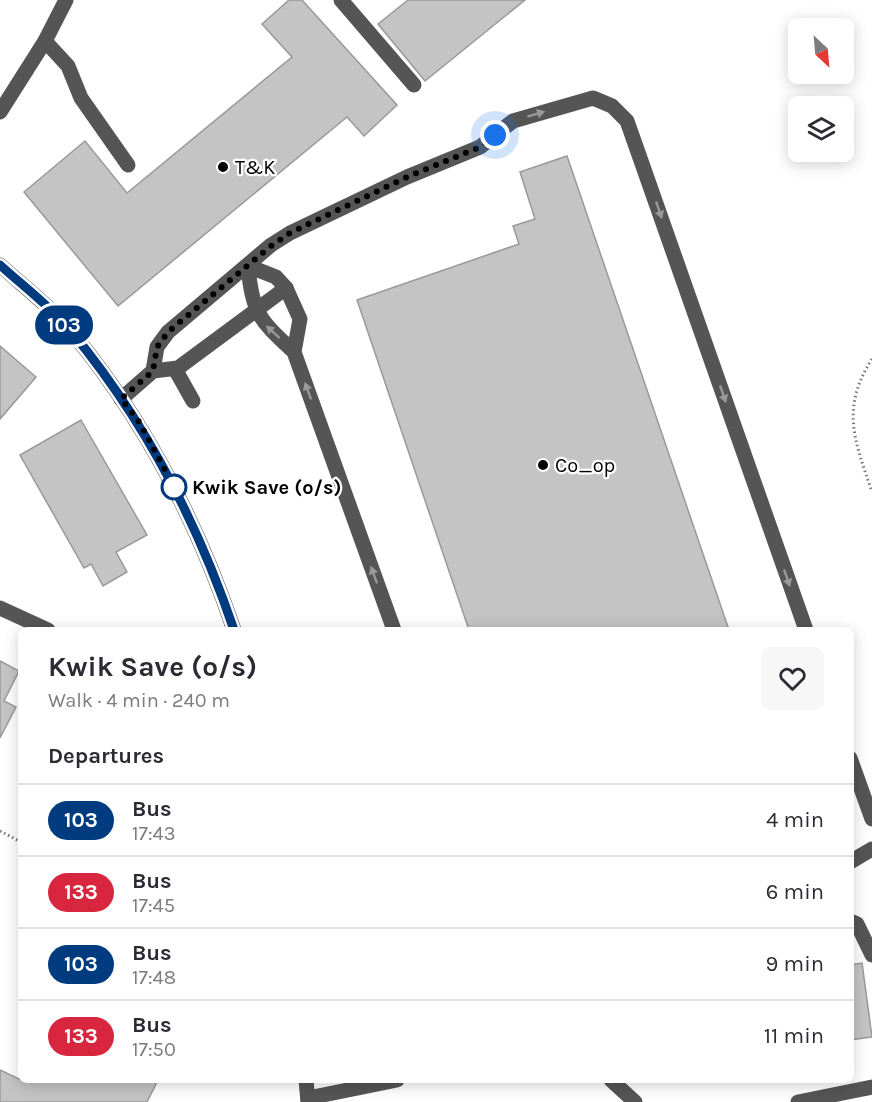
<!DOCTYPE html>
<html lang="en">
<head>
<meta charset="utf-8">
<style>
  :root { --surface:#fff; --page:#f7f7f7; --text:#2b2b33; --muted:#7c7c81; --line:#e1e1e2 }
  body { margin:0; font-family:Karla,sans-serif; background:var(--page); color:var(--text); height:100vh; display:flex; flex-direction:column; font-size:22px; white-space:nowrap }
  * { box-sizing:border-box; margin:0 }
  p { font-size:20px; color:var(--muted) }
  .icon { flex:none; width:33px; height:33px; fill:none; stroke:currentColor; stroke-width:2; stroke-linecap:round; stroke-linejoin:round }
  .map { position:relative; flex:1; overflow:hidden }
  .drawer { position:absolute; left:18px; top:627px; width:836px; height:456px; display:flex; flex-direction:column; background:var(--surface); border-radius:9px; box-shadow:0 3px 15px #0003 }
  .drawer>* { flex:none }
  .badge { padding:0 12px; border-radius:20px; font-size:21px; line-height:39px }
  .needle { width:39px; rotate:154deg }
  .controls { position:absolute; left:788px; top:18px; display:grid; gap:12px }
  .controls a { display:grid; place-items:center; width:66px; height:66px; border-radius:9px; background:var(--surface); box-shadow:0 3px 15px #0003; font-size:30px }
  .you { position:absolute; width:30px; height:30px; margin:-15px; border:4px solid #fff; border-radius:50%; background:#1a73e8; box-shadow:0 0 0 9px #1a73e833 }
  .map>.badge { position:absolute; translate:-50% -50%; box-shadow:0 0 0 3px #fff }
  h2 { padding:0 30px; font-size:22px; line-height:54px }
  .round { display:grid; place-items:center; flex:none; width:63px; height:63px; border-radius:9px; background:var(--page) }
  .overview { display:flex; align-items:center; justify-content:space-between; height:102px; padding:0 30px }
  h1 { font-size:28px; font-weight:700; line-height:45px }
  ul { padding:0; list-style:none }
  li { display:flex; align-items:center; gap:18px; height:72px; padding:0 30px; border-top:2px solid var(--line) }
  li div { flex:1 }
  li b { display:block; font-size:22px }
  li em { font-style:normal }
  li .badge { min-width:66px; font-weight:700; text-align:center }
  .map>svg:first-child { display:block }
</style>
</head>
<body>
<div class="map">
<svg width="872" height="1102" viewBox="0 0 872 1102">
  <rect width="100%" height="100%" fill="#fff"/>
  <g fill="#c4c4c4" stroke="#999" stroke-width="1.5">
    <polygon points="289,0 302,0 397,105 364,136 347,117 118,306 24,192 85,141 127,193 292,57 262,24"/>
    <polygon points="408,0 525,0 425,81 378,24"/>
    <polygon points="567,156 729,630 469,630 357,300 519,244 513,226 535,219 520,172"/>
    <polygon points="0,346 36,377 0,419"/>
    <polygon points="81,420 147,535 116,552 127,572 103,586 91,564 84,568 20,455"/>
    <polygon points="0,661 19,671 4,701 16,707 0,738"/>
    <polygon points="862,963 872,1037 850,1040 850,965"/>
    <polygon points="0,1070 21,1080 158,1080 147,1102 0,1102"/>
  </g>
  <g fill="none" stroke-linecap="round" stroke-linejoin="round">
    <g stroke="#777" stroke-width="3" stroke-dasharray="1.5 3" stroke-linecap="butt">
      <path d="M 872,359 C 840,409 855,441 872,492"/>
      <polyline points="0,831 21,842"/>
    </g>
    <g stroke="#555" stroke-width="15">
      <polyline points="341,0 414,85"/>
      <polyline points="45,41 68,66 81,98 128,165"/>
      <polyline points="0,112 45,41 66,0"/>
      <path d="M 0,265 C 23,286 50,306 70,330 C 144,419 197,521 234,630"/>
      <path d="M 294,352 L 300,319 L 286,288 L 276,277 L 248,266 C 252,314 260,320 294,352 L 394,630"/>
      <polyline points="175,369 193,401"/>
      <polyline points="153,371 157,347 168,332 271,245 290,233 407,177 480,147 513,121 593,98 612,106 627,121 639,155 806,630"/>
      <polyline points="121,399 153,371 178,368 286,288"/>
      <polyline points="0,608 48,630"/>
      <polyline points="850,758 872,819"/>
      <polyline points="850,862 872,849"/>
      <polyline points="850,921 857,924 872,955"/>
      <polyline points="306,1080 308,1102"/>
      <polyline points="611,1080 635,1102"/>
      <polyline points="308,1098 397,1080"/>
      <polyline points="798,1102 872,1087"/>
    </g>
  </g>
  <defs><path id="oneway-solid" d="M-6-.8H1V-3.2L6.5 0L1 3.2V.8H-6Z" transform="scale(1.5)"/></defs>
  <g fill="#999">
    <use href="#oneway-solid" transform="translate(536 114) rotate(-17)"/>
    <use href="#oneway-solid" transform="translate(659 210) rotate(71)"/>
    <use href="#oneway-solid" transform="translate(273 332) rotate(-137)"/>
    <use href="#oneway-solid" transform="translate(308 391) rotate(-110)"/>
    <use href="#oneway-solid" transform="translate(723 394) rotate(71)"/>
    <use href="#oneway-solid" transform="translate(374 575) rotate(-110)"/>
    <use href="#oneway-solid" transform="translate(787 578) rotate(71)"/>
  </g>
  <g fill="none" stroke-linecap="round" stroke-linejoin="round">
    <g stroke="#fff" stroke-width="14">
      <path id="line" d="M 0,265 C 23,286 50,306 70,330 C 144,419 197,521 234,630"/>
    </g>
    <use href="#line" stroke="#003b80" stroke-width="9"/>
    <polyline stroke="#000" stroke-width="6" stroke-dasharray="0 10.8" points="174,487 177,492 138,420 121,399 153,371 157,347 168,332 271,246 290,233 407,177 480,147 495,135"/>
  </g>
  <g fill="#000" stroke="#fff" stroke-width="2">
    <circle cx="223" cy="167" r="6"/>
    <circle cx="543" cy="465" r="6"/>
  </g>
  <circle fill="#fff" stroke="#003b80" stroke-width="3" cx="174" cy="487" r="12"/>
  <g text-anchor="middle" stroke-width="4.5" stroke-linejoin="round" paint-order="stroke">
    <g font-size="20" fill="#000" stroke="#fff" text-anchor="start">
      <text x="235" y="174">T&amp;K</text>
      <text x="555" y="472">Co_op</text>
    </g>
    <g font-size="20" font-weight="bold" fill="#000" stroke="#fff" text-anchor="start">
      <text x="192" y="494">Kwik Save (o/s)</text>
    </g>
  </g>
</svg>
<div class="controls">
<a><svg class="needle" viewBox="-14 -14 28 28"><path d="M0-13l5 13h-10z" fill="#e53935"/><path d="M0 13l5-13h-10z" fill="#7c7c81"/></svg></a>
<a><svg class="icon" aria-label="layers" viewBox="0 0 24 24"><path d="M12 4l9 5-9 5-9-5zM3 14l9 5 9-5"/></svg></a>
</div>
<div class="you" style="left:495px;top:135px"></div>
<b class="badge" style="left:64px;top:325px;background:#003b80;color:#fff">103</b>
<section class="drawer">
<div class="overview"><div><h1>Kwik Save (o/s)</h1><p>Walk · 4 min · 240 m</p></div><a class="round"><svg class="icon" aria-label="heart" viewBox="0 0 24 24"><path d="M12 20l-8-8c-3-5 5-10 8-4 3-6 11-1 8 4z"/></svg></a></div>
<h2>Departures</h2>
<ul>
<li><span class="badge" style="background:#003b80;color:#fff">103</span><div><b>Bus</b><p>17:43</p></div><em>4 min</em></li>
<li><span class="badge" style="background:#d7263d;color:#fff">133</span><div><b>Bus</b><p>17:45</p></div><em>6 min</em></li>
<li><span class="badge" style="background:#003b80;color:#fff">103</span><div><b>Bus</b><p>17:48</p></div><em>9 min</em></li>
<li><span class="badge" style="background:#d7263d;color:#fff">133</span><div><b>Bus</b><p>17:50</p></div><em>11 min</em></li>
</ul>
</section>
</div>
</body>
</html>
